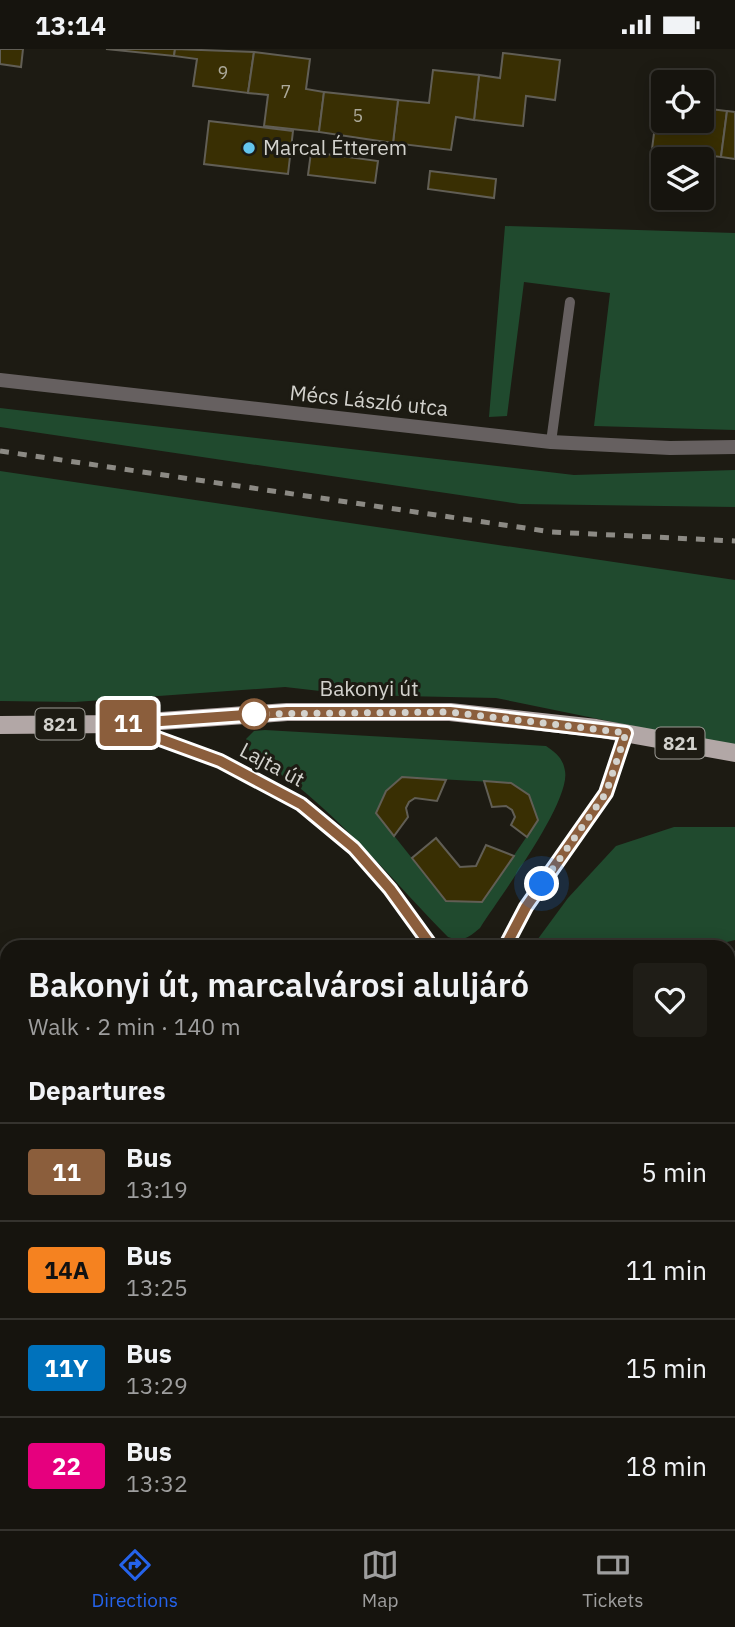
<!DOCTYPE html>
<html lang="en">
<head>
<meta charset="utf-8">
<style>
  :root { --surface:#16140e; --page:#1f1d17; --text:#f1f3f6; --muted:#9e9e9e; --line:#35332e; --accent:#2563eb }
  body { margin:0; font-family:"IBM Plex Sans",sans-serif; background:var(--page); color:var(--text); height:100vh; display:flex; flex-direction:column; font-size:26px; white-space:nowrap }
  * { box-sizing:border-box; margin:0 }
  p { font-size:23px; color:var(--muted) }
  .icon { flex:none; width:38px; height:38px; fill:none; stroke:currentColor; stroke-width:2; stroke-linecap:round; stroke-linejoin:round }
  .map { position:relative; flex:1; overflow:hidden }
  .drawer { position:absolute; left:0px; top:891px; width:735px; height:590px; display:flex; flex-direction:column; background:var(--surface); border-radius:21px 21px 0 0; box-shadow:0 4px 18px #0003,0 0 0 2px var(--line) }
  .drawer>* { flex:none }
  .badge { padding:0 14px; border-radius:5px; font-size:24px; line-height:46px }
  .controls { position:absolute; left:651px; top:21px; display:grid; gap:14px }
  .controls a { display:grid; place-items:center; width:63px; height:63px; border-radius:7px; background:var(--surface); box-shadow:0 4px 18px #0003,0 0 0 2px var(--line); font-size:35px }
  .you { position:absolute; width:35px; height:35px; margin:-18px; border:5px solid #fff; border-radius:50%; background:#1a73e8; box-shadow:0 0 0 10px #1a73e833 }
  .map>.badge { position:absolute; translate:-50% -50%; box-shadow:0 0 0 4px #fff }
  h2 { padding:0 28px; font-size:26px; line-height:63px }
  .round { display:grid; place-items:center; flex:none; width:74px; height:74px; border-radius:7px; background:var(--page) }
  .summary { display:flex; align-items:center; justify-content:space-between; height:119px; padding:0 28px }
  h1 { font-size:33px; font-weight:600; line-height:52px }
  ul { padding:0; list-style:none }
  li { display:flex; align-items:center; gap:21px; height:98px; padding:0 28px; border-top:2px solid var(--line) }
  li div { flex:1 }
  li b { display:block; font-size:26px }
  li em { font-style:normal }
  li .badge { min-width:77px; font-weight:700; text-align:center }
  .status { display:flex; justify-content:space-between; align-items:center; height:49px; padding:0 35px; background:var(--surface); direction:ltr }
  .status svg { height:19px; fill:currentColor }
  .tabs { display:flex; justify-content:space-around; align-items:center; height:98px; border-top:2px solid var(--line); background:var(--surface); font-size:19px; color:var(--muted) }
  .tabs a { display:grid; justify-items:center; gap:4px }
  .tabs .on { color:var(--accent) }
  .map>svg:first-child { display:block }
</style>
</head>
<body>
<div class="status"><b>13:14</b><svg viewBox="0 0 49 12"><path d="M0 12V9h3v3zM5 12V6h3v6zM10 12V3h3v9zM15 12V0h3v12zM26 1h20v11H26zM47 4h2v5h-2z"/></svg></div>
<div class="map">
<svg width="735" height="1480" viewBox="0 0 735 1480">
  <rect width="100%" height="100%" fill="#1d1b13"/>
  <g fill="#204a2e" fill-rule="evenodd">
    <polygon points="505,177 735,184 735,381 594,377 610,244 524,233 507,367 489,368"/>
    <polygon points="0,359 574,426 735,421 735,458 520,455 0,378"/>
    <polygon points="0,422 735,531 735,698 496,649 355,646 285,638 75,653 0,652"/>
    <path d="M 265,681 L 546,697 C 556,704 563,709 565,722 C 571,753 499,849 480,879 C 468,889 463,893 448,888 C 397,836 352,781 295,735 C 278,721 248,715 246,690 L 254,682 ZM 402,728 L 511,734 L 529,746 L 538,771 L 482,853 L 446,852 L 376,764 L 386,742 Z"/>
    <polygon points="674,778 735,778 735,891 707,898 532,898 568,849 616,797"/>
    <rect x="0" y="1021" width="7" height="219"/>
  </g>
  <g fill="#392f03" stroke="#615e55" stroke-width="2">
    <polygon points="0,0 23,0 21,18 0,15"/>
    <polygon points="106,0 175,0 174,7"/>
    <polygon points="175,0 254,3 248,44 193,37 197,10 174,7"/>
    <polygon points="254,3 310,10 306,40 324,43 319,83 264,77 268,46 248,44"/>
    <polygon points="503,4 560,11 555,51 526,47 523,77 474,71 479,26 500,29"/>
    <polygon points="433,21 479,26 474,71 456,68 451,101 393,94 398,51 429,54"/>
    <polygon points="324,43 398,51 393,94 319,83"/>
    <polygon points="658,53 663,54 663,72 702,72 702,59 727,62 721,108 652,100"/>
    <polygon points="727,62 735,63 735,110 721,108"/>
    <polygon points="209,72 293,82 288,125 204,115"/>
    <polygon points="311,103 378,112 375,134 308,126"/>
    <polygon points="430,122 496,130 494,149 428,140"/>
    <polygon points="402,728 446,731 437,752 415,749 409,753 406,759 408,768 394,787 376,764 386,742"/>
    <polygon points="484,732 511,734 529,746 538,771 527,788 511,776 515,768 512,761 506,757 492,758"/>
    <polygon points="436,789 460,818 476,817 486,796 514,807 482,853 446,852 412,809"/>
    <rect x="0" y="914" width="7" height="102"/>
    <polygon points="728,956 735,956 729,1077 728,1077"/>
    <rect x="0" y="1258" width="7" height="53"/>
    <polygon points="728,1442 735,1442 735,1480 613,1480 613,1474 728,1474"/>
    <polygon points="0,1450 7,1450 7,1474 42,1474 42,1480 0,1480"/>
    <rect x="42" y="1474" width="54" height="6"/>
    <rect x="96" y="1474" width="59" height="6"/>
    <polygon points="242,1474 277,1474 278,1480 242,1480"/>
    <polygon points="316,1474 356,1474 357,1480 317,1480"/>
  </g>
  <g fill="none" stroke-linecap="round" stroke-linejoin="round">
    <g stroke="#666060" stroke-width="10">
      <polyline points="551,393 570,253"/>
      <polyline points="728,907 735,907"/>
      <polyline points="581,1474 581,1480"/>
    </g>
    <g stroke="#666060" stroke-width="14">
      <polyline points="0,331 551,393 670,399 735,398"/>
      <polyline points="728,1333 735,1333"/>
      <polyline points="0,1356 7,1356"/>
      <polyline points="0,1426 7,1426"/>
    </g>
    <g stroke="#666060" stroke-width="14">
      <polyline points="124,676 220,712 301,755 354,799 390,840 432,898"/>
      <polyline points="505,898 526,858 606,744 626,684"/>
      <polyline points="487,1474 487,1480"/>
    </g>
    <polyline stroke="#b2a7a6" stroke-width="18" points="0,676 119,675 287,663 450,663 596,679 735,704"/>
    <polyline stroke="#8c8a84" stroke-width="5" stroke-dasharray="9 9" stroke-linecap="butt" points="0,402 552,483 735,492"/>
  </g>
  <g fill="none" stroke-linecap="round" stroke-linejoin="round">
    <g stroke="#fff" stroke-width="16">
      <polyline id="line" points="432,898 390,840 354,799 301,755 220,712 119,675 287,663 450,663 626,684 606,744 526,858 505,898"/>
    </g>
    <use href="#line" stroke="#8b5e3c" stroke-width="10"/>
    <polyline stroke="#d3d2cd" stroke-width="7" stroke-dasharray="0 12.6" points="254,665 450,663 626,684 606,744 542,835"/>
  </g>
  <circle fill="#64c5ee" stroke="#1d1b13" stroke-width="2.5" cx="249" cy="99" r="7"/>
  <circle fill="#fff" stroke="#8b5e3c" stroke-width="3.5" cx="254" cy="665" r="14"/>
  <g text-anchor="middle" stroke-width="6" stroke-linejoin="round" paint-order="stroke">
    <g font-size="18" fill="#aca99a">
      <text x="223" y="30">9</text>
      <text x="286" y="49">7</text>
      <text x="358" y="73">5</text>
    </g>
    <g fill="#1d1b13" stroke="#9c9b95" stroke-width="2">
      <rect x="35.5" y="659.5" width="49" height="31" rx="5"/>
      <rect x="655.5" y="678.5" width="49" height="31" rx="5"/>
    </g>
    <g font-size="19" font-weight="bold" fill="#d3d2cd">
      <text x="60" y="682">821</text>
      <text x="680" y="701">821</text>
    </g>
    <g font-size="21" fill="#d3d2cd" stroke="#1d1b13" text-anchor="start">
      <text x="263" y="106">Marcal Étterem</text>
    </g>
    <g font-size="21" fill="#d3d2cd" stroke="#1d1b13">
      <text transform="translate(369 352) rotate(6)" y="7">Mécs László utca</text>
      <text x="369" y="647">Bakonyi út</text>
      <text transform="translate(272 716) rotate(28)" y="7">Lajta út</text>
    </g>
  </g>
</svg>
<div class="controls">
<a><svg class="icon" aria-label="locate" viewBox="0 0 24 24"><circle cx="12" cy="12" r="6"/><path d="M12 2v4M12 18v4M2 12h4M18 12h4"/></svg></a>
<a><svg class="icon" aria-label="layers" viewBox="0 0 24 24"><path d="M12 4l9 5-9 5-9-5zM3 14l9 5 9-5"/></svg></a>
</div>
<div class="you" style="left:542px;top:835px"></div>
<b class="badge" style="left:128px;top:674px;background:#8b5e3c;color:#fff">11</b>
<section class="drawer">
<div class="summary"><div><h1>Bakonyi út, marcalvárosi aluljáró</h1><p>Walk · 2 min · 140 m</p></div><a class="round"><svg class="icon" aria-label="heart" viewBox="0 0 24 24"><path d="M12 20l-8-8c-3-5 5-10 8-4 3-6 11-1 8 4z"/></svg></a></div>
<h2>Departures</h2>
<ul>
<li><span class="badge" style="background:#8b5e3c;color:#fff">11</span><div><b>Bus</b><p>13:19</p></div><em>5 min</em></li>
<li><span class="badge" style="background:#f58220;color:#111">14A</span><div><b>Bus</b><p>13:25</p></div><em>11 min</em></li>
<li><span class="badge" style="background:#0072bc;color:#fff">11Y</span><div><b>Bus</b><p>13:29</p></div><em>15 min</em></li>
<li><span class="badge" style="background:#e6007e;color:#fff">22</span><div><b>Bus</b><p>13:32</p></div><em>18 min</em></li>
</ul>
</section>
</div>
<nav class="tabs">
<a class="on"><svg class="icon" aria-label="directions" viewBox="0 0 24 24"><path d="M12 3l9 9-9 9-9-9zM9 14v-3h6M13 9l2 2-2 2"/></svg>Directions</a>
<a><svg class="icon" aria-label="map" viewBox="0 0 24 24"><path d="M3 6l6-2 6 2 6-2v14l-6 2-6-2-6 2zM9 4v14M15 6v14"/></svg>Map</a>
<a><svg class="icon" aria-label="tickets" viewBox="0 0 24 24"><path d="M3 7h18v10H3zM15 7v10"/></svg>Tickets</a>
</nav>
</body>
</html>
